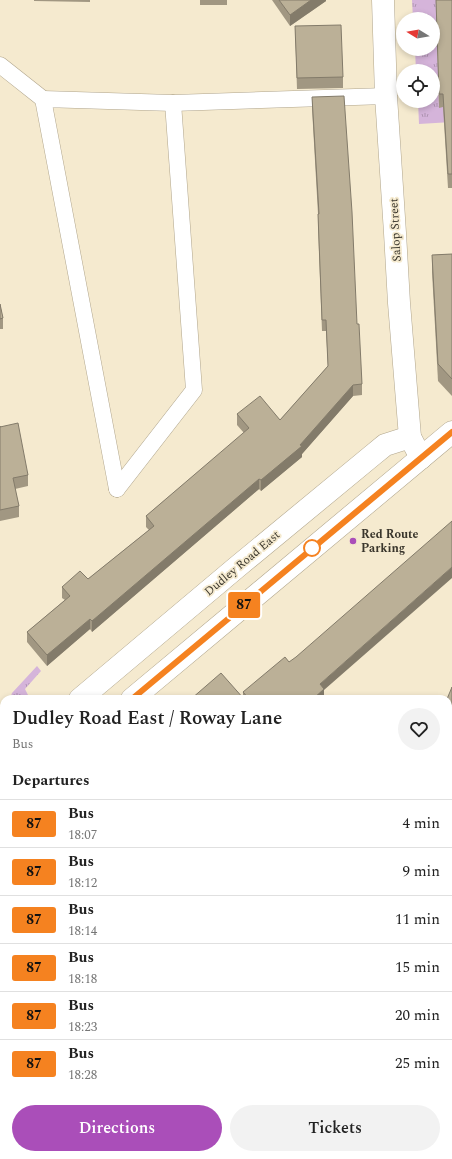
<!DOCTYPE html>
<html lang="en">
<head>
<meta charset="utf-8">
<style>
  :root { --surface:#fff; --page:#f2f2f2; --text:#222; --muted:#767676; --line:#e0e0e0; --accent:#aa4eb9 }
  body { margin:0; font-family:Spectral,serif; background:var(--page); color:var(--text); height:100vh; display:flex; flex-direction:column; font-size:15px; white-space:nowrap }
  * { box-sizing:border-box; margin:0 }
  p { font-size:13px; color:var(--muted) }
  .icon { flex:none; width:22px; height:22px; fill:none; stroke:currentColor; stroke-width:2; stroke-linecap:round; stroke-linejoin:round }
  .map { position:relative; flex:1; overflow:hidden }
  .details { position:absolute; left:0px; top:695px; width:452px; height:464px; display:flex; flex-direction:column; background:var(--surface); border-radius:12px 12px 0 0; box-shadow:0 2px 6px #0003 }
  .details>* { flex:none }
  .badge { padding:0 8px; border-radius:3px; font-size:14px; line-height:26px }
  .needle { width:26px; rotate:281deg }
  .tools { position:absolute; left:396px; top:12px; display:grid; gap:8px }
  .tools a { display:grid; place-items:center; width:44px; height:44px; border-radius:50%; background:var(--surface); box-shadow:0 2px 6px #0003; font-size:20px }
  .map>.badge { position:absolute; translate:-50% -50%; box-shadow:0 0 0 2px #fff }
  h2 { padding:0 12px; font-size:15px; line-height:36px }
  .round { display:grid; place-items:center; flex:none; width:42px; height:42px; border-radius:21px; background:var(--page) }
  .headline { display:flex; align-items:center; justify-content:space-between; height:68px; padding:0 12px }
  h1 { font-size:19px; font-weight:600; line-height:30px }
  .cta { display:flex; gap:8px; margin-top:auto; padding:8px 12px }
  .cta a { flex:1; height:46px; border-radius:24px; background:var(--accent); color:#fff; font-size:16px; font-weight:600; line-height:46px; text-align:center }
  .cta a+a { background:var(--page); color:var(--text) }
  ul { padding:0; list-style:none }
  li { display:flex; align-items:center; gap:12px; height:48px; padding:0 12px; border-top:1px solid var(--line) }
  li div { flex:1 }
  li b { display:block; font-size:15px }
  li em { font-style:normal }
  li .badge { min-width:44px; font-weight:700; text-align:center }
  .map>svg:first-child { display:block }
</style>
</head>
<body>
<div class="map">
<svg width="452" height="1159" viewBox="0 0 452 1159">
  <defs>
    <pattern id="industrial-furrows" width="10" height="10" patternUnits="userSpaceOnUse"><rect width="10" height="10" fill="#eddebd"/><path d="M-1 1l2-2M0 10L10 0M9 11l2-2" fill="none" stroke="#ccbfa3"/></pattern>
    <pattern id="grass-tufts" width="24" height="20" patternUnits="userSpaceOnUse"><rect width="24" height="20" fill="#d5b4da"/><path d="M3 7l-1-3M5 7V3M7 7l1-3M15 17l-1-3M17 17v-4M19 17l1-3" fill="none" stroke="#ae93b1"/></pattern>
  </defs>
  <rect width="100%" height="100%" fill="#f5eacf"/>
  <polygon fill="url(#industrial-furrows)" points="3,897 4,898 4,1155 448,1155 448,1011 452,967 452,1159 0,1159 0,907"/>
  <g fill="url(#grass-tufts)">
    <polygon points="412,0 436,0 439,107 452,107 452,122 419,124 418,101 433,101 433,71 416,71 415,49 433,49 433,19 413,19"/>
    <polygon points="37,666 41,671 25,689 30,699 10,699 12,693"/>
  </g>
  <g fill="none" stroke-linecap="round" stroke-linejoin="round">
    <g stroke="#b0a58c" stroke-width="17">
      <g id="lane">
        <polyline points="0,65 43,99"/>
        <polyline points="117,489 43,99 173,103 386,96"/>
        <polyline points="117,489 194,390 173,103"/>
        <polyline points="0,1093 4,1102"/>
        <polyline points="292,1159 292,1155"/>
      </g>
    </g>
    <g stroke="#b0a58c" stroke-width="23">
      <g id="street">
        <polyline points="383,0 386,96 395,233 399,303 410,437 421,458"/>
        <polyline points="80,699 237,567 374,454 385,445 410,437"/>
        <polyline points="0,718 4,719"/>
      </g>
    </g>
    <g stroke="#b0a58c" stroke-width="23">
      <g id="secondary">
        <polyline points="0,865 4,871"/>
        <polyline points="0,917 4,917"/>
        <polyline points="448,932 452,932"/>
      </g>
    </g>
    <g stroke="#b0a58c" stroke-width="23">
      <g id="primary">
        <polyline points="132,699 452,432"/>
        <polyline points="0,788 4,787"/>
        <polyline points="0,839 4,829"/>
      </g>
    </g>
    <use href="#lane" stroke="#fff" stroke-width="16"/>
    <use href="#street" stroke="#fff" stroke-width="22"/>
    <use href="#secondary" stroke="#fff" stroke-width="22"/>
    <use href="#primary" stroke="#fff" stroke-width="22"/>
  </g>
  <g fill="#a19782">
    <polygon points="34,0 90,0 90,2 34,1"/>
    <rect x="200" y="0" width="27" height="5"/>
    <polygon points="272,0 326,0 326,1 290,26"/>
    <polygon points="436,0 452,0 452,188 448,188 443,107 439,108"/>
    <polygon points="295,26 343,77 343,88 297,89"/>
    <polygon points="312,97 357,324 362,384 362,395 353,396 302,454 302,457 261,491 259,489 92,632 90,629 47,666 27,642 27,632 65,600 62,598 62,587 88,579 149,530 146,527 146,516 244,433 237,425 237,414 280,420 328,366 326,331 322,331 318,225 318,214 312,108"/>
    <polygon points="452,254 452,396 438,381 432,272 432,255"/>
    <polygon points="0,304 3,318 3,329 0,329"/>
    <polygon points="0,426 28,475 28,486 15,489 19,506 19,517 0,521"/>
    <polygon points="289,662 324,690 324,699 191,699 243,699 243,692"/>
    <polygon points="452,687 452,807 451,810 448,809 448,699"/>
    <rect x="448" y="842" width="4" height="46"/>
  </g>
  <g fill="#837b6a">
    <polygon points="311,0 326,0 326,1 290,26 290,15"/>
    <polygon points="353,385 353,396 302,454 302,457 261,491 261,480 300,445"/>
    <polygon points="259,479 259,489 92,632 92,621"/>
    <polygon points="452,567 452,578 324,690 324,699 313,699 320,684"/>
    <polygon points="90,619 90,629 47,666 47,655"/>
    <polygon points="452,797 452,807 451,810 451,800"/>
  </g>
  <g fill="#bbb097" stroke="#837b6a">
    <polygon points="279,0 311,0 290,15"/>
    <polygon points="436,0 452,0 452,174 448,174 443,94 439,94"/>
    <polygon points="341,25 343,77 297,78 295,26"/>
    <polygon points="344,96 352,212 357,324 359,324 362,384 353,385 300,445 302,446 261,480 259,479 92,621 90,619 47,655 27,632 70,596 62,587 80,571 88,579 154,526 146,516 249,428 237,414 260,396 280,420 328,366 326,320 322,320 318,214 319,214 312,97"/>
    <polygon points="452,254 452,379 438,364 432,255"/>
    <polygon points="0,304 3,318 0,319"/>
    <polygon points="18,423 28,475 13,478 19,506 0,510 0,426 0,427"/>
    <polygon points="452,521 452,567 320,684 324,689 313,699 249,699 243,692 285,657 289,662 296,657"/>
    <polygon points="221,673 244,699 191,699"/>
    <polygon points="452,687 452,797 451,800 448,799 448,699 447,699"/>
    <rect x="448" y="842" width="4" height="35"/>
    <polygon points="0,1140 4,1140 4,1155 103,1155 103,1159 0,1159"/>
    <polygon points="222,1156 223,1159 211,1159"/>
  </g>
  <g fill="none" stroke-linecap="round" stroke-linejoin="round">
    <g stroke="#fff" stroke-width="9">
      <polyline id="line" points="132,699 452,432"/>
    </g>
    <use href="#line" stroke="#f58220" stroke-width="6"/>
  </g>
  <circle fill="#aa4eb9" stroke="#f5eacf" stroke-width="1.5" cx="353" cy="541" r="4"/>
  <circle fill="#fff" stroke="#f58220" stroke-width="2" cx="312" cy="548" r="8"/>
  <g text-anchor="middle" stroke-width="3.5" stroke-linejoin="round" paint-order="stroke">
    <g font-size="12" fill="#3a362c" stroke="#f5eacf">
      <text transform="translate(395 230) rotate(-93)" y="4">Salop Street</text>
      <text transform="translate(242 563) rotate(-40)" y="4">Dudley Road East</text>
    </g>
    <g font-size="12" font-weight="bold" fill="#3a362c" stroke="#f5eacf" text-anchor="start">
      <text x="361" y="538">Red Route<tspan x="361" dy="14">Parking</tspan></text>
    </g>
  </g>
</svg>
<div class="tools">
<a><svg class="needle" viewBox="-14 -14 28 28"><path d="M0-13l5 13h-10z" fill="#e53935"/><path d="M0 13l5-13h-10z" fill="#767676"/></svg></a>
<a><svg class="icon" aria-label="locate" viewBox="0 0 24 24"><circle cx="12" cy="12" r="6"/><path d="M12 2v4M12 18v4M2 12h4M18 12h4"/></svg></a>
</div>
<b class="badge" style="left:244px;top:605px;background:#f58220;color:#111">87</b>
<section class="details">
<div class="headline"><div><h1>Dudley Road East / Roway Lane</h1><p>Bus</p></div><a class="round"><svg class="icon" aria-label="heart" viewBox="0 0 24 24"><path d="M12 20l-8-8c-3-5 5-10 8-4 3-6 11-1 8 4z"/></svg></a></div>
<h2>Departures</h2>
<ul>
<li><span class="badge" style="background:#f58220;color:#111">87</span><div><b>Bus</b><p>18:07</p></div><em>4 min</em></li>
<li><span class="badge" style="background:#f58220;color:#111">87</span><div><b>Bus</b><p>18:12</p></div><em>9 min</em></li>
<li><span class="badge" style="background:#f58220;color:#111">87</span><div><b>Bus</b><p>18:14</p></div><em>11 min</em></li>
<li><span class="badge" style="background:#f58220;color:#111">87</span><div><b>Bus</b><p>18:18</p></div><em>15 min</em></li>
<li><span class="badge" style="background:#f58220;color:#111">87</span><div><b>Bus</b><p>18:23</p></div><em>20 min</em></li>
<li><span class="badge" style="background:#f58220;color:#111">87</span><div><b>Bus</b><p>18:28</p></div><em>25 min</em></li>
</ul>
<div class="cta"><a>Directions</a><a>Tickets</a></div>
</section>
</div>
</body>
</html>
